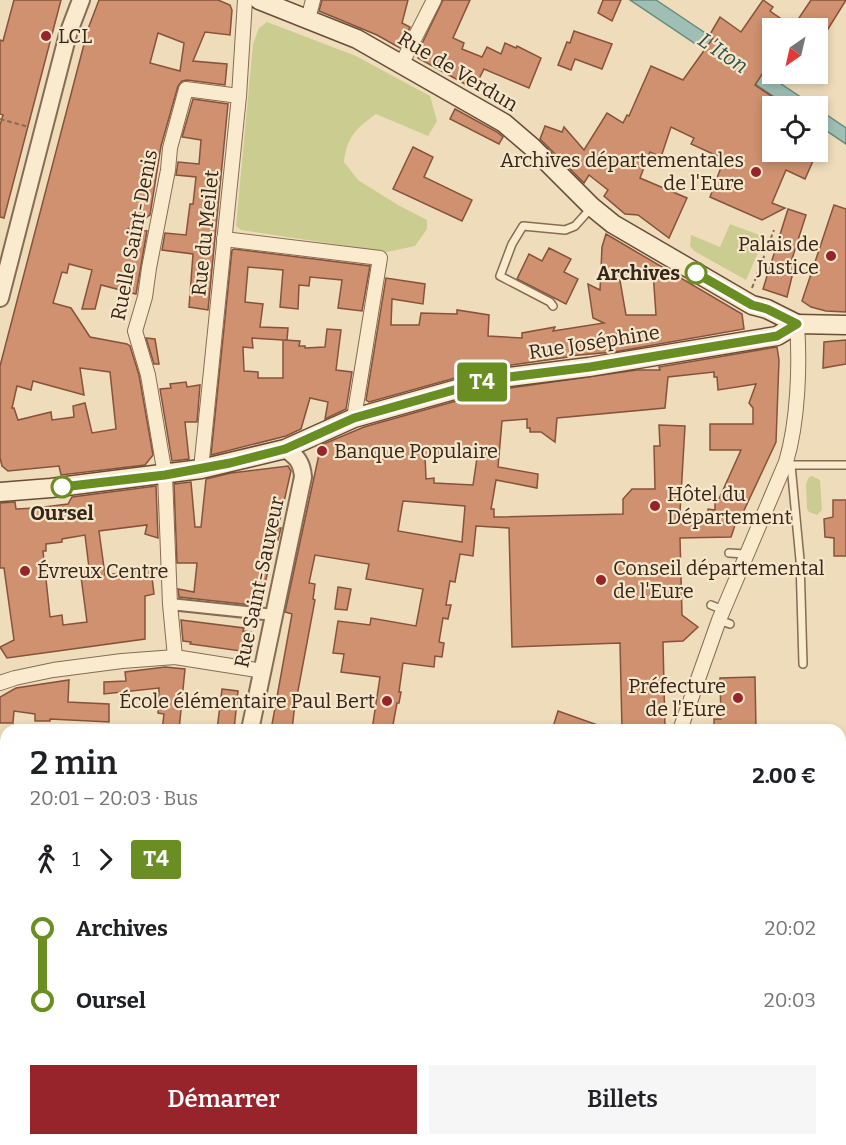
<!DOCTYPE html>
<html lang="fr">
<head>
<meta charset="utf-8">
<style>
  :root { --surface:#fff; --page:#f6f6f6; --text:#202124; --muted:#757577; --accent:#97232b }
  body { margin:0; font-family:Bitter,serif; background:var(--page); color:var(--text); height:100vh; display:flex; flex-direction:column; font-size:22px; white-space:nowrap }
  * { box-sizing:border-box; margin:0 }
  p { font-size:20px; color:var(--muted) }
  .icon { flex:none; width:33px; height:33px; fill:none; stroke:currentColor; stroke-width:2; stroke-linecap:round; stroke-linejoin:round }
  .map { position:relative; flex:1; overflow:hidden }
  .sheet { position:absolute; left:0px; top:724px; width:846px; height:422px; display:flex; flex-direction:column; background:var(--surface); border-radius:18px 18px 0 0; box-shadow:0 3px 9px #0003 }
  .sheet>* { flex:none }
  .badge { padding:0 12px; border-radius:4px; font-size:21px; line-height:39px }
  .needle { width:39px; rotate:214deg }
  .controls { position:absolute; left:762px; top:18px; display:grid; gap:12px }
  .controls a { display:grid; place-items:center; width:66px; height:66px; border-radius:0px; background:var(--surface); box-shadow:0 3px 9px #0003; font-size:30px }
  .map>.badge { position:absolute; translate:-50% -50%; box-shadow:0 0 0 3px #fff }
  .legs { display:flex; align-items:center; gap:9px; height:66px; padding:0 30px; font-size:20px }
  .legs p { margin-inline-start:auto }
  .summary { display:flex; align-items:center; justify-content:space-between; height:102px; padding:0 30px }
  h1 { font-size:33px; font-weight:600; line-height:45px }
  .primary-button { display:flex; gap:12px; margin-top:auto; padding:12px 30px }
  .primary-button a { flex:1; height:69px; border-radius:0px; background:var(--accent); color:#fff; font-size:24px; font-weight:600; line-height:69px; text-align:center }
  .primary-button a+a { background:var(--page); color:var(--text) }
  ul { padding:0 30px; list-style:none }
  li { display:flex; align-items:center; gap:21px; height:72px; font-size:22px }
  li i { display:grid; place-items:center; width:9px; height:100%; margin:0 8px; background:currentColor }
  li i::after { content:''; width:15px; height:15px; margin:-8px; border:4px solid; border-radius:50%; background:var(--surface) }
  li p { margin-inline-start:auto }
  li:first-child i { background:linear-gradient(#0000 50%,currentColor 0) }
  li:last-child i { background:linear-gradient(currentColor 50%,#0000 0) }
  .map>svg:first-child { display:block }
</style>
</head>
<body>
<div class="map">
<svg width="846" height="1145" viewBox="0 0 846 1145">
  <rect width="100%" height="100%" fill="#efdcbb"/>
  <g fill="#cacd8f">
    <path d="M 267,22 L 356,56 L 430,96 L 437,121 L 428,136 L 376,114 C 357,128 347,136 344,162 L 358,180 L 398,205 L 427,220 L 427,229 L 415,246 L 387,252 L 241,230 L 236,226 L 253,44 L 259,28 Z"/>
    <polygon points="730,224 765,237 746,280 694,251 690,246 691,235 720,247"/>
    <polygon points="812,476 820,480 822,510 817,515 809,512 807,509 806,484 809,477"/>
  </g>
  <g fill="#9fbfb4" stroke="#678d81" stroke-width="1.5">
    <polygon points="630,0 656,0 814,106 788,106"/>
    <polygon points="818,109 846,128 846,144 818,125"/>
  </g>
  <g fill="#cf916f" stroke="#86533a" stroke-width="1.5" fill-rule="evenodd">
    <polygon points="14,0 61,0 4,218 0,217 0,125 3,115 0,114 0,40 3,41"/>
    <path d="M 99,0 L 218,0 L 230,5 L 232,10 L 230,35 L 205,32 L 193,61 L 227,64 L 225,85 L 187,80 L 182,81 L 178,86 L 161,146 L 150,215 L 128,229 L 147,231 L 136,294 L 101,285 L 95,309 L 82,309 L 92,270 L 69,264 L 67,273 L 62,272 L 53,303 L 71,308 L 90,337 L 127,344 L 130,346 L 139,375 L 153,455 L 145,465 L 61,475 L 59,466 L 8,471 L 2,466 L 0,458 L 0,366 L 88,29 ZM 158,33 L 184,43 L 180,71 L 150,63 ZM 80,368 L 110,372 L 116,429 L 92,433 L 85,403 L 73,406 L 74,417 L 52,420 L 51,412 L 18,420 L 14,408 L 12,408 L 17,386 L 31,390 L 33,381 L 84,395 Z"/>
    <polygon points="322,0 408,0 402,23 410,27 400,48 377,35 319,11"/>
    <polygon points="443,0 470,0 453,38 464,43 462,49 482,57 487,47 501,54 505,43 516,48 517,46 541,58 529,88 484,69 474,89 418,58 417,54"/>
    <polygon points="603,0 621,0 612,21 598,13"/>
    <polygon points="763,0 773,7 770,11 793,27 811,0 846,0 818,45 818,28 772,28 772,59 755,85 786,106 772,106 772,152 817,152 805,179 786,170 772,203 785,208 762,220 710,197 724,159 691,144 694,138 671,127 661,157 650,152 640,178 687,198 669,238 638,215 625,214 604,196 608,190 589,175 584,183 540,139 545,126 562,132 564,127 584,150 607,113 623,123 627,115 629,116 651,66 683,80 713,38 709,36 720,17 741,32"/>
    <polygon points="574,31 612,44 602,69 575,59 571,70 558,65 567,42 570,43"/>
    <polygon points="193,99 228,104 208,310 189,307 193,254 162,250 165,233 186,235 190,204 193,204 196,177 176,175 178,162 199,164 201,140 182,137"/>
    <polygon points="455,109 497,132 503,137 499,144 450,119"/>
    <polygon points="413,147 433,157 424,177 472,200 462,221 393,189"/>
    <polygon points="834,205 846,209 846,312 826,311 811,307 802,301"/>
    <polygon points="788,209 806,215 792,259 796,260 787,297 763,289"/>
    <path d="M 606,234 L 742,314 L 744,329 L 614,352 L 568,356 L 568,357 L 491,368 L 369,402 L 366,400 L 386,278 L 425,284 L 423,304 L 392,299 L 391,325 L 419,325 L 421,313 L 457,314 L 457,310 L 489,315 L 488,336 L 522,338 L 522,333 L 555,327 L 553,331 L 604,323 L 593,318 L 588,284 L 600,290 L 602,247 ZM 653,272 L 656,315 L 626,315 L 619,275 Z"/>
    <polygon points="549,248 571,259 564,272 578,279 566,304 517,279 529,254 542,261"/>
    <path d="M 234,249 L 370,266 L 362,311 L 338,308 L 342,280 L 310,277 L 309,286 L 299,285 L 298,309 L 280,307 L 283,270 L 248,267 L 245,302 L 263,304 L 260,327 L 288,328 L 287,340 L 284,340 L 300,341 L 299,346 L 305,346 L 305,348 L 325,347 L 327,329 L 341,330 L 336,370 L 352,372 L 346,409 L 325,419 L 328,402 L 310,398 L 301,429 L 286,436 L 211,455 L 232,250 ZM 252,338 L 283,340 L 283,378 L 258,378 L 258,372 L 244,371 L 243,347 L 253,348 Z"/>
    <polygon points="146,338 155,339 159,364 154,364"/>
    <polygon points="846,340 846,364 823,368 824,342"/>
    <path d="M 777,347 L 779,360 L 776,442 L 740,519 L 737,519 L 731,537 L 680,538 L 682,615 L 698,627 L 683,641 L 663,642 L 665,730 L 622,730 L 620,643 L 512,647 L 509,528 L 476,526 L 473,556 L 460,554 L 455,582 L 450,581 L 446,605 L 451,605 L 448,619 L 443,618 L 439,642 L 444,643 L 442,657 L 435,656 L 434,667 L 403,663 L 399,692 L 401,692 L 399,703 L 397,703 L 392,730 L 372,730 L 380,677 L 341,672 L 344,654 L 333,653 L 338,621 L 370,625 L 371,618 L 416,626 L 423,589 L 366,579 L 369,564 L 315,555 L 309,583 L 315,584 L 313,599 L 315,600 L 294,712 L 292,730 L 271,730 L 292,614 L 285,612 L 321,445 L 364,427 L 495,390 L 637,370 L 660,370 L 659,367 ZM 714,372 L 714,377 L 717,377 L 718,390 L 756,384 L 749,403 L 753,408 L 753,424 L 710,424 L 710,450 L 741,450 L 718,501 L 715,501 L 715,510 L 708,509 L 708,519 L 689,520 L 680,512 L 685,426 L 659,425 L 660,446 L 654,446 L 655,489 L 632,489 L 623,499 L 623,514 L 494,517 L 494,509 L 491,509 L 496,480 L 537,488 L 538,474 L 498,467 L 502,421 L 527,419 L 527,428 L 530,428 L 530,432 L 541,432 L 555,442 L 557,418 L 665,408 L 668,377 ZM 478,451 L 473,485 L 434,483 L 434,478 L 426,479 L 425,456 ZM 403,501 L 465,506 L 462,542 L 398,531 Z"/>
    <polygon points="186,382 187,387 200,385 197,422 185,422 189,459 172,461 160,389 171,388 170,384"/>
    <polygon points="288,466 291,471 278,528 281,528 278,540 275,540 260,606 179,597 178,589 194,592 197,563 177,563 174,484 191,482 195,527 201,527 206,479 231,473"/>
    <path d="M 156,486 L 158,538 L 145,534 L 147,525 L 99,531 L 105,575 L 151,569 L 154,594 L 145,596 L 145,639 L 7,658 L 0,647 L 14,640 L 4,568 L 0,568 L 0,503 L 15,502 L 16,509 L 36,508 L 68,504 L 72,497 ZM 85,535 L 89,568 L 80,569 L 87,622 L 63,625 L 62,615 L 50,617 L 43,551 L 46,551 L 46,544 L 62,542 L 62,539 Z"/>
    <polygon points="833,500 846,500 846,556 834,556 834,538 825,537 824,519 833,517"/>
    <polygon points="338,587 351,589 347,610 335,609"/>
    <polygon points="181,620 244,628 243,631 251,632 248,652 190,644 191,642 183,641"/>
    <polygon points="165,667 185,669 179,730 162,730 164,714 158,713 159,688 104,694 104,682 126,681 125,672"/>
    <polygon points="755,677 756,729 714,730 714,719 721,719 720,678"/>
    <polygon points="69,680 68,702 109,704 109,722 50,719 50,721 35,721 35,714 14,711 13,723 0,723 0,697 16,688"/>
    <polygon points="222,689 238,691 234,730 217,730"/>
    <polygon points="558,711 609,729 608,730 552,730"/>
  </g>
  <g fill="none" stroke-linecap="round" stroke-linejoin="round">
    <g stroke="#866c55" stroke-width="10">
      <g id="service">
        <polyline points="553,306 550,302 500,276 512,244 523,226 565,230 575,226 592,207"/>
        <polyline points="786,462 791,465 800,560 803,664"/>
        <polyline points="791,465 846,465"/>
        <polyline points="729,553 746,554"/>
        <polyline points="711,605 723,610"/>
        <polyline points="719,620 730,624"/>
        <polyline points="840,802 846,801"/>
        <polyline points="366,1145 367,1140"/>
        <polyline points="485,1145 486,1140"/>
        <polyline points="543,1145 544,1140"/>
        <polyline points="602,1145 603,1140"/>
      </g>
    </g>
    <g stroke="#866c55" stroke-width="14">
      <polyline id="pedestrian" points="170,604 274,615"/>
    </g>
    <g stroke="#866c55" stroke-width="16">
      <g id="minor">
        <polyline points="308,19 313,0"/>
        <polyline points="402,63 434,0"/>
        <polyline points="224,239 380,258 354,418"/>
        <polyline points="201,469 239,96 245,0"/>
        <polyline points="175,657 170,604 165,475 148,375 135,331 145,297 149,268 168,170 170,148 186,89 239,96"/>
        <polyline points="0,683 15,678 53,670 122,661 175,657 263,671"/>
        <path d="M 680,730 L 719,620 L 786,462 C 798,422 800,366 797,324"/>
        <polyline points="277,1140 277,1145"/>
        <polyline points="734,1145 734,1140"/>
      </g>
    </g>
    <g stroke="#866c55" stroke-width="20">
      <g id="tertiary">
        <polyline points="0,298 68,34 81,0"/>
        <path d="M 250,730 L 303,477 C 302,463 297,456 285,449"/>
      </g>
    </g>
    <g stroke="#684d38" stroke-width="21">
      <g id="secondary">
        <polyline points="259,0 357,39 504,123 532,147 592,207 613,224 752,305 767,309 797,324"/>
        <polyline points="0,492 51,488 201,469 285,449 354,418 493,379 589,367 777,336 797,324 846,325"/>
      </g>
    </g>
    <g stroke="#533a2a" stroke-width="24">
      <g id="primary">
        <polyline points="0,995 6,997"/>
        <polyline points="697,1140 719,1145"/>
      </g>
    </g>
    <g stroke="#866c55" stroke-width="2" stroke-dasharray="4.5 3" stroke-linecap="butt">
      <polyline points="0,119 29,127"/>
      <polyline points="752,288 774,230"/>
      <polyline points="0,845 6,843"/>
      <polyline points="0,958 6,960"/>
    </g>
    <use href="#service" stroke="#faeace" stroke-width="7"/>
    <use href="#pedestrian" stroke="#faeace" stroke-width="10"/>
    <use href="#minor" stroke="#faeace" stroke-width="14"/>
    <use href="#tertiary" stroke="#faeace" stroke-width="16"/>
    <use href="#secondary" stroke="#faeace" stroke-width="18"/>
    <use href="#primary" stroke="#f5cf90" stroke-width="21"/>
  </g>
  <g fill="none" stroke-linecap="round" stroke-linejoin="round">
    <g stroke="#fff" stroke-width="14">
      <polyline id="line-1" points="62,487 165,475 230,463 285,449 354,418 493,379 590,367 777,336 797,324 767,309 752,305 696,273"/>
    </g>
    <use href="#line-1" stroke="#6b8e23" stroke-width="9"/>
  </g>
  <g fill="#97232b" stroke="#f6e7cb" stroke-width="2">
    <circle cx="46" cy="36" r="6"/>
    <circle cx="756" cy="172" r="6"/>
    <circle cx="831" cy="256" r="6"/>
    <circle cx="322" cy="451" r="6"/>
    <circle cx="655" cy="506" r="6"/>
    <circle cx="25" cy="571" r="6"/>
    <circle cx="601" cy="580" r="6"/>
    <circle cx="738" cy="698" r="6"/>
    <circle cx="387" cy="701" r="6"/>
  </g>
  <g fill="#fff" stroke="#6b8e23" stroke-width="3">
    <circle cx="696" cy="273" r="10"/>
    <circle cx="62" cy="487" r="10"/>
  </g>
  <g text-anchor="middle" stroke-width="4.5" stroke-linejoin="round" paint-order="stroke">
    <g font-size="20" fill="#35251a" stroke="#f6e7cb" text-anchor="start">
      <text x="58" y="43">LCL</text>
      <text x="744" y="167" text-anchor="end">Archives départementales<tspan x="744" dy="23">de l'Eure</tspan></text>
      <text x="819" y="251" text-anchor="end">Palais de<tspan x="819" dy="23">Justice</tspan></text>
      <text x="334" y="458">Banque Populaire</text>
      <text x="667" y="501">Hôtel du<tspan x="667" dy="23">Département</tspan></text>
      <text x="613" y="575">Conseil départemental<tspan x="613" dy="23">de l'Eure</tspan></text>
      <text x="37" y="578">Évreux Centre</text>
      <text x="726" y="693" text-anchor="end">Préfecture<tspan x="726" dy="23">de l'Eure</tspan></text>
      <text x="375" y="708" text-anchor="end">École élémentaire Paul Bert</text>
    </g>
    <g font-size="20" fill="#35251a" stroke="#f6e7cb">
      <text transform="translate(458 71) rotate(31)" y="7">Rue de Verdun</text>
      <text transform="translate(205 233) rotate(-84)" y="7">Rue du Meilet</text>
      <text transform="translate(134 235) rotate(-79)" y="7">Ruelle Saint-Denis</text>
      <text transform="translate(594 342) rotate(-9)" y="7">Rue Joséphine</text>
      <text transform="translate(259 582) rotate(-78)" y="7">Rue Saint-Sauveur</text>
    </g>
    <g font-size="20" font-weight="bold" fill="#35251a" stroke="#f6e7cb" text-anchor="end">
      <text x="680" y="280">Archives</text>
      <text x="62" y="520" text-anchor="middle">Oursel</text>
    </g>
    <g font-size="21" font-style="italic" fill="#29554f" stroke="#f6e7cb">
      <text transform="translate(723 53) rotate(34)" y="7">L'Iton</text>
    </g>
  </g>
</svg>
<div class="controls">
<a><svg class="needle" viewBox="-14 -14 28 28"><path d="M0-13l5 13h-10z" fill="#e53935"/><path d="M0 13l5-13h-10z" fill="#757577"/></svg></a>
<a><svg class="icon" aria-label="locate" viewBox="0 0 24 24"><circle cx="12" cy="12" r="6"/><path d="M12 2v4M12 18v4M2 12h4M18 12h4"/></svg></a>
</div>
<b class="badge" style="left:482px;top:382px;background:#6b8e23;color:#fff">T4</b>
<section class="sheet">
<div class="summary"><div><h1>2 min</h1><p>20:01 – 20:03 · Bus</p></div><b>2.00 €</b></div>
<div class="legs"><svg class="icon" aria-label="walk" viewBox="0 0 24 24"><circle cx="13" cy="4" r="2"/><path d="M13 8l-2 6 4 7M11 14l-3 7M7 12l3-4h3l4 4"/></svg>1<svg class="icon" aria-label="forward" viewBox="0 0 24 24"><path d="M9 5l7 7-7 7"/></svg><b class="badge" style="background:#6b8e23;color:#fff">T4</b></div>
<ul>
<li><i style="color:#6b8e23"></i><b>Archives</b><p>20:02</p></li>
<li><i style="color:#6b8e23"></i><b>Oursel</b><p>20:03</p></li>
</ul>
<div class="primary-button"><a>Démarrer</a><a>Billets</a></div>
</section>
</div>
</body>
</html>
